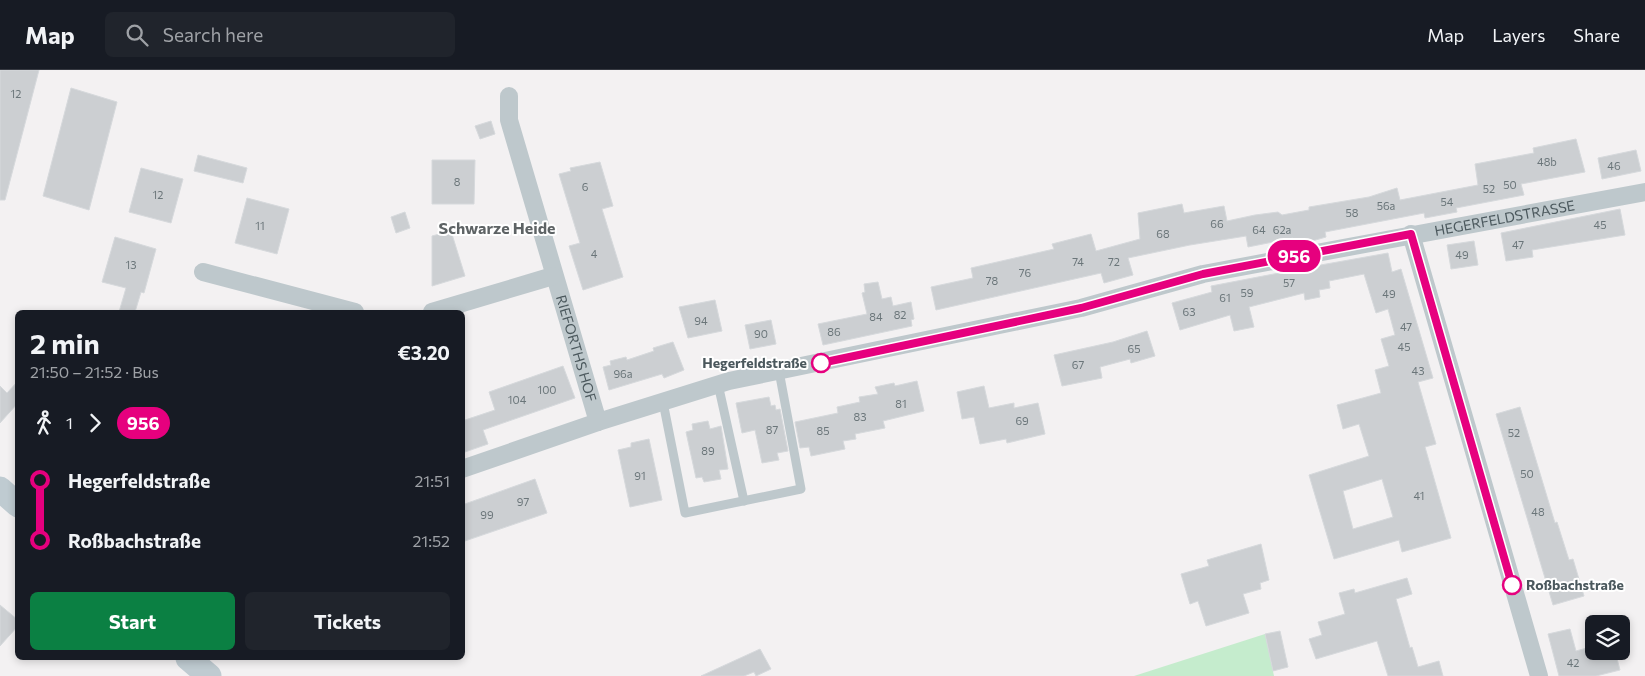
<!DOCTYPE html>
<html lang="en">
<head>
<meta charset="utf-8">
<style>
  :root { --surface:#171b24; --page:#20242c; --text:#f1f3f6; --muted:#9ea1a6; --line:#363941; --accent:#0b8043 }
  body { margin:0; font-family:Commissioner,sans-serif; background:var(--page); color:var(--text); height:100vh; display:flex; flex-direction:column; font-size:19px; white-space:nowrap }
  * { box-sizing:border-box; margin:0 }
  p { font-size:16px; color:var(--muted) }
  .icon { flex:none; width:28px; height:28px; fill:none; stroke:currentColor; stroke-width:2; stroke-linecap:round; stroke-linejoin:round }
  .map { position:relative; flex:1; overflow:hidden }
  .details { position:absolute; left:15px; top:240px; width:450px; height:350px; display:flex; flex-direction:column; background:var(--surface); border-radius:8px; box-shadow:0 2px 8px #0003 }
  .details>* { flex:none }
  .badge { padding:0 10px; border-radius:16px; font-size:18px; line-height:32px }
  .tools { position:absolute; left:1585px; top:545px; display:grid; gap:10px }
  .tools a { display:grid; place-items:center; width:45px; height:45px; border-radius:8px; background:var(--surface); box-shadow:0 2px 8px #0003; font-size:25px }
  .map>.badge { position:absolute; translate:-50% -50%; box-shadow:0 0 0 2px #fff }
  .legs { display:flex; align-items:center; gap:8px; height:55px; padding:0 15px; font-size:16px }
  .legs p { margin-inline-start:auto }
  .overview { display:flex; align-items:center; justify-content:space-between; height:85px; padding:0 15px }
  h1 { font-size:28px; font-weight:700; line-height:38px }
  .primary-button { display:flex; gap:10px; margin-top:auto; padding:10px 15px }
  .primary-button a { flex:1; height:58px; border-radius:8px; background:var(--accent); color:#fff; font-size:20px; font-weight:700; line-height:58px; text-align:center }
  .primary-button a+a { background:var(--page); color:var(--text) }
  ul { padding:0 15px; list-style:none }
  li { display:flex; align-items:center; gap:18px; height:60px; font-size:19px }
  li i { display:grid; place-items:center; width:8px; height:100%; margin:0 6px; background:currentColor }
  li i::after { content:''; width:12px; height:12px; margin:-6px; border:4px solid; border-radius:50%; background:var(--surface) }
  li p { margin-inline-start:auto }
  li:first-child i { background:linear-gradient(#0000 50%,currentColor 0) }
  li:last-child i { background:linear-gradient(currentColor 50%,#0000 0) }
  header { display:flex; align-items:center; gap:30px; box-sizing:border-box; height:70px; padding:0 25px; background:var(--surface); border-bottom:1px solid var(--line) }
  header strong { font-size:24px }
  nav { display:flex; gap:28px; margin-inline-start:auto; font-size:18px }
  .search { width:350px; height:45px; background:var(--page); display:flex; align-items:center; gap:12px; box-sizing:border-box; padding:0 18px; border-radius:8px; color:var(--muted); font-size:19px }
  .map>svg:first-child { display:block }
</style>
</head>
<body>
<header>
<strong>Map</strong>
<div class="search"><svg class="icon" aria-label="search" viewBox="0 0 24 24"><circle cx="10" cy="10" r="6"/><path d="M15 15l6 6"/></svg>Search here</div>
<nav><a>Map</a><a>Layers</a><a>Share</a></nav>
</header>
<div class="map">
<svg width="1645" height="606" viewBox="0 0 1645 606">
  <rect width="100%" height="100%" fill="#f3f1f2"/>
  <polygon fill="#c5eccd" points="1265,564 1274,606 1134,606"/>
  <g fill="#cccfd2" stroke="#d6d9dc" fill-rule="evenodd">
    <polygon points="0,0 39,0 5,130 0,130"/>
    <polygon points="71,18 117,32 89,140 43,126"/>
    <polygon points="491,51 495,64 480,69 475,56"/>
    <polygon points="1576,69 1585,102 1521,114 1524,125 1456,138 1457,142 1425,148 1424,143 1325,162 1326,167 1295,176 1293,168 1248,177 1246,166 1190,175 1128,188 1133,205 1104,213 1101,203 936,240 931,217 973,208 971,198 1054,179 1052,174 1091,164 1096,181 1140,169 1138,143 1182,134 1184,143 1224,136 1227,151 1255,145 1278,142 1282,145 1309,140 1309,137 1369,127 1397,118 1400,130 1478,115 1475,94 1534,83 1533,78"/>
    <polygon points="1636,80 1641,101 1602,109 1598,88"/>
    <polygon points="198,85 247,98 243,113 194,101"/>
    <polygon points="432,90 475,90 474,134 432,134"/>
    <polygon points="600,92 613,136 602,139 623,207 583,220 569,176 580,173 559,104 571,101 570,98"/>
    <polygon points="141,98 183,109 171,153 129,142"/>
    <polygon points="247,128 289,139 277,184 235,173"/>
    <polygon points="1620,139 1625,165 1532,180 1533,187 1506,191 1501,163"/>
    <polygon points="405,142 410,158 396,163 391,147"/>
    <polygon points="451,161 465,206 432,216 432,166"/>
    <polygon points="115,167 156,179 144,223 141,222 135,242 119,242 126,218 102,212"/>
    <polygon points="1474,171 1478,195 1451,199 1447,175"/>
    <path d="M 1388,183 L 1392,202 L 1401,199 L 1433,308 L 1418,312 L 1436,374 L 1425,377 L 1451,468 L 1402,482 L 1399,470 L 1334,489 L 1309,405 L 1369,386 L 1359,354 L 1343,359 L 1337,335 L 1381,323 L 1375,300 L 1389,296 L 1381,269 L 1395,265 L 1388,239 L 1376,243 L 1364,204 L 1329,211 L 1330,218 L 1319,220 L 1320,227 L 1305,230 L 1304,223 L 1249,237 L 1254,257 L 1234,261 L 1230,245 L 1180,260 L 1172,233 L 1212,222 L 1211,216 L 1300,199 L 1299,197 L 1315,194 L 1315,196 ZM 1382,409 L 1393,447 L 1353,459 L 1343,421 Z"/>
    <polygon points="878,212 882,229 891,227 893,236 911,232 914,249 911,250 912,256 823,275 818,254 867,244 862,223 865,222 864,214"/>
    <polygon points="715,230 722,261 688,268 679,237"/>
    <polygon points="771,250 776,274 750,279 745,255"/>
    <polygon points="1147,261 1155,286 1131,293 1130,289 1100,297 1102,308 1062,316 1054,285 1113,272"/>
    <polygon points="673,272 684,300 664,308 662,304 609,320 603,297 611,295 610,291 626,287 627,290 654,281 653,278"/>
    <polygon points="563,296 575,328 483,360 488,374 462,383 462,351 495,340 489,322"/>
    <polygon points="18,311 18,333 0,353 0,316 7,323"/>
    <polygon points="917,311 924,341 883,351 885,358 855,364 856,369 843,371 845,379 811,386 809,377 800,378 795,352 838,343 837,337 860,332 859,327 878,324 875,317 894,313 895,316"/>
    <polygon points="984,316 989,338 1014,333 1014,338 1038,333 1045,364 1007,373 1006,369 980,374 974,347 962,349 957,322"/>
    <polygon points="769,327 771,336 775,335 776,340 780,339 788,381 777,383 779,390 762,393 755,360 742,363 736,333"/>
    <polygon points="1520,337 1555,453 1557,452 1569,490 1573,489 1584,526 1553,535 1496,344"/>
    <polygon points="708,351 710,359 721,356 728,399 719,400 721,409 704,412 702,407 696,408 686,362 693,360 692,354"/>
    <polygon points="649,369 662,430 630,437 618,380 631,377 631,373"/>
    <polygon points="535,409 547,443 462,472 462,435"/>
    <polygon points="1261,474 1269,510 1260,513 1261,519 1243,524 1249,543 1206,556 1198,531 1190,534 1181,504 1209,496 1207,490"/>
    <polygon points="1407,508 1412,524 1396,529 1410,578 1412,577 1418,597 1439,591 1443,606 1388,606 1377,571 1316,589 1309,569 1322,565 1318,552 1345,544 1339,523 1354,519 1355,523"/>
    <polygon points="0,535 18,550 18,556 0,576"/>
    <polygon points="1570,559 1576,581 1594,576 1594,581 1615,581 1620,600 1596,606 1559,606 1548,564"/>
    <polygon points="1280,561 1288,597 1273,601 1265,564"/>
    <polygon points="760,579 771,599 756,606 754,602 744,606 701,606"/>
  </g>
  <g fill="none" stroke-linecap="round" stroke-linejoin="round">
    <g stroke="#bec8cc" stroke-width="9">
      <polyline points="718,314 744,431"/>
      <polyline points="663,332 685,443 801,419 779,301"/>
    </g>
    <g stroke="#bec8cc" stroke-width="18">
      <path id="s1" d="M 509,26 L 509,50 L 598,352"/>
      <polyline points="1411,164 1539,606"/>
      <polyline points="203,202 355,242"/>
      <polyline points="432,242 553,206"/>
      <path id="s2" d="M 462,399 L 598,352 L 729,311 L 1081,238 L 1203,204 L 1645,122"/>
    </g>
    <g stroke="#bfcbd1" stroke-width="25">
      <polyline points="0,419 18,435"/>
      <polyline points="188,588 209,606"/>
    </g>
  </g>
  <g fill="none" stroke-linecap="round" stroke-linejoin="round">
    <g stroke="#fff" stroke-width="11">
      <polyline id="line-1" points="821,293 1081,238 1203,204 1411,164 1512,515"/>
    </g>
    <use href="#line-1" stroke="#e6007e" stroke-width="8"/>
  </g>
  <g fill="#fff" stroke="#e6007e" stroke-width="2.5">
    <circle cx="821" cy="293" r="9"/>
    <circle cx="1512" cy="515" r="9"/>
  </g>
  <g text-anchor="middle" stroke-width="4" stroke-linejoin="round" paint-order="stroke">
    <g font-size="11" fill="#6b767a">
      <text x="16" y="28">12</text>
      <text x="1547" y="96">48b</text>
      <text x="1614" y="100">46</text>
      <text x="457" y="116">8</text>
      <text x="1510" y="119">50</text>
      <text x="585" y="121">6</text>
      <text x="1489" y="123">52</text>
      <text x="158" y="129">12</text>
      <text x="1447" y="136">54</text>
      <text x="1386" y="140">56a</text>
      <text x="1352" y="147">58</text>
      <text x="1217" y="158">66</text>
      <text x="1600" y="159">45</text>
      <text x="260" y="160">11</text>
      <text x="1259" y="164">64</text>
      <text x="1282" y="164">62a</text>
      <text x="1163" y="168">68</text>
      <text x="1518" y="179">47</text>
      <text x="594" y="188">4</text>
      <text x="1462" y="189">49</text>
      <text x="1078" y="196">74</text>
      <text x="1114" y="196">72</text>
      <text x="131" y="199">13</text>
      <text x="1025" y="207">76</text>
      <text x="992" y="215">78</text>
      <text x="1289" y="217">57</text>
      <text x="1247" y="227">59</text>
      <text x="1389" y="228">49</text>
      <text x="1225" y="232">61</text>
      <text x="1189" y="246">63</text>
      <text x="900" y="249">82</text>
      <text x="876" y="251">84</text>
      <text x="701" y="255">94</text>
      <text x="1406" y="261">47</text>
      <text x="834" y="266">86</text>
      <text x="761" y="268">90</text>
      <text x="1404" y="281">45</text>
      <text x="1134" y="283">65</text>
      <text x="1078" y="299">67</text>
      <text x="1418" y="305">43</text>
      <text x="623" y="308">96a</text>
      <text x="547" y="324">100</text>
      <text x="517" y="334">104</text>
      <text x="901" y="338">81</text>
      <text x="860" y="351">83</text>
      <text x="1022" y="355">69</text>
      <text x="772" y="364">87</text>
      <text x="823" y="365">85</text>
      <text x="1514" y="367">52</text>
      <text x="708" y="385">89</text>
      <text x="1527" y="408">50</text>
      <text x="640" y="410">91</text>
      <text x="1419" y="430">41</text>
      <text x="523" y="436">97</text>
      <text x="1538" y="446">48</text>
      <text x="487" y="449">99</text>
      <text x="1573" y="597">42</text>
    </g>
    <g font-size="14" fill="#4b585d" stroke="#fff">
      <text dy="5" stroke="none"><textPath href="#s2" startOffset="1074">HEGERFELDSTRASSE</textPath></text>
      <text dy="5" stroke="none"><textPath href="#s1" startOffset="262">RIEFORTHS HOF</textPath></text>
    </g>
    <g font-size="14" font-weight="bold" fill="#4b585d" stroke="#fff" text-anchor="end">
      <text x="807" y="298">Hegerfeldstraße</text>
      <text x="1526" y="520" text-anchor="start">Roßbachstraße</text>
    </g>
    <g font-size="16" font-weight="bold" fill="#5e6365" stroke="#fff">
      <text x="497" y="164">Schwarze Heide</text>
    </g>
  </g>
</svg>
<div class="tools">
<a><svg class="icon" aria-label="layers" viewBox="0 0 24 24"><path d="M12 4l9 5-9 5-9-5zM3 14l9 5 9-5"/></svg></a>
</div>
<b class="badge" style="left:1294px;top:186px;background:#e6007e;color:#fff">956</b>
<section class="details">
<div class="overview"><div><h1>2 min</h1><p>21:50 – 21:52 · Bus</p></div><b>€3.20</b></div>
<div class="legs"><svg class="icon" aria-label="walk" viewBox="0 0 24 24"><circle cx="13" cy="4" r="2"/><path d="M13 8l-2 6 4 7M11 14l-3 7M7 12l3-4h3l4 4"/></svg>1<svg class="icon" aria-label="forward" viewBox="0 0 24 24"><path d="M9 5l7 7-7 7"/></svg><b class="badge" style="background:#e6007e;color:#fff">956</b></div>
<ul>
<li><i style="color:#e6007e"></i><b>Hegerfeldstraße</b><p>21:51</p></li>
<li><i style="color:#e6007e"></i><b>Roßbachstraße</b><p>21:52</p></li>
</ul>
<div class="primary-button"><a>Start</a><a>Tickets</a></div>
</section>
</div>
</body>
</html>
